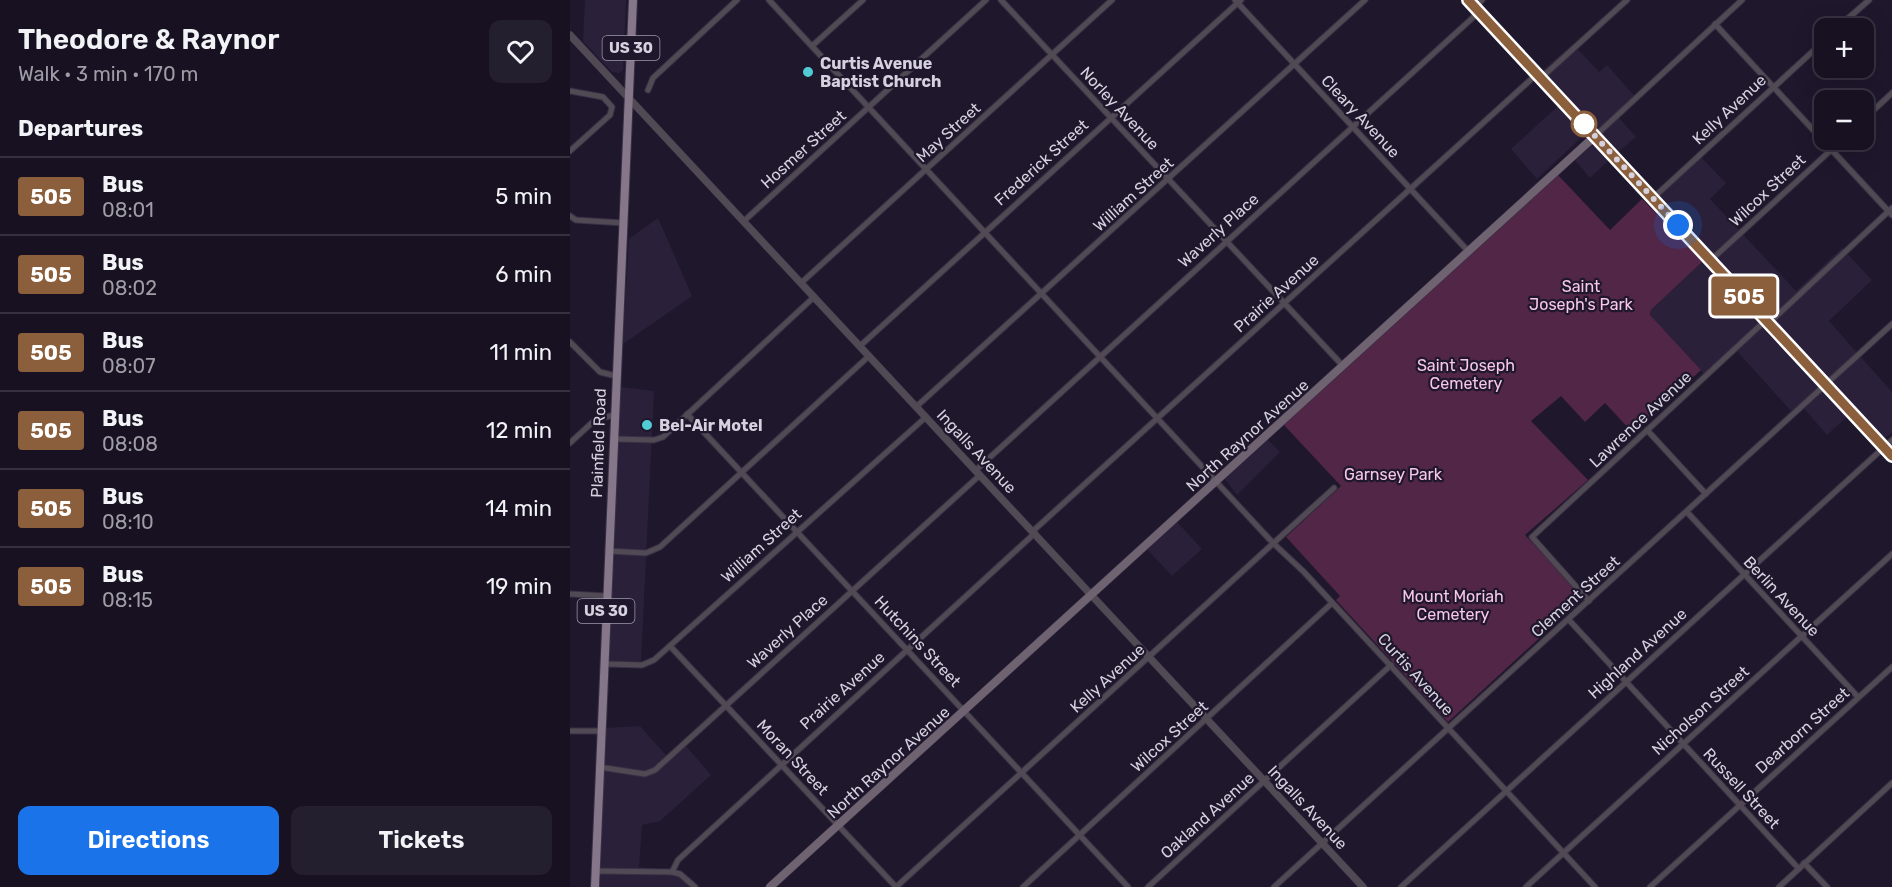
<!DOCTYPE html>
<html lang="en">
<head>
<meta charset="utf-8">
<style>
  :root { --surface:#171121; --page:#241f2e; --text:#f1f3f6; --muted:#9e9da5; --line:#36313f; --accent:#1a73e8 }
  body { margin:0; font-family:Rubik,sans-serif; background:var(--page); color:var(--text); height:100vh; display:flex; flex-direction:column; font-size:22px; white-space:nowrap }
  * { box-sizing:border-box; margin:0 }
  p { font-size:20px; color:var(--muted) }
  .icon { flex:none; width:33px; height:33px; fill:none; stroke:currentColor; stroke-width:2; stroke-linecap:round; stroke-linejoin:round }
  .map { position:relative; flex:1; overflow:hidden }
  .details { display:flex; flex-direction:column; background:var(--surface); width:570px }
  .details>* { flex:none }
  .badge { padding:0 12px; border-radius:4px; font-size:21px; line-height:39px }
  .buttons { position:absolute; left:1244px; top:18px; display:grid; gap:12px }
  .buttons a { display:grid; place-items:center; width:60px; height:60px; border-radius:12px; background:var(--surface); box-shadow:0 6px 24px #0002,0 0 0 2px var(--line); font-size:30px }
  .you { position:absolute; width:30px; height:30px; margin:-15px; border:4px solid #fff; border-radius:50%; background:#1a73e8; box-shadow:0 0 0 9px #1a73e833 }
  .map>.badge { position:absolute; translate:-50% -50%; box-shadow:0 0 0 3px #fff }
  h2 { padding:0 18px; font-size:22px; line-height:54px }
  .round { display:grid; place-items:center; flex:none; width:63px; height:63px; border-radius:12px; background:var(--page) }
  .headline { display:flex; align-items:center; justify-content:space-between; height:102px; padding:0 18px }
  h1 { font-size:28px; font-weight:600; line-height:45px }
  .button { display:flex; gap:12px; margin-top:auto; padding:12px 18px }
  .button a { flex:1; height:69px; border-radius:12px; background:var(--accent); color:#fff; font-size:24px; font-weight:600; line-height:69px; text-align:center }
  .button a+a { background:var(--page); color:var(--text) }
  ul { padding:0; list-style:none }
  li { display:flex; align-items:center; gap:18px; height:78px; padding:0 18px; border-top:2px solid var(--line) }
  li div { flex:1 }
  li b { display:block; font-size:22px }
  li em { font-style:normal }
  li .badge { min-width:66px; font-weight:700; text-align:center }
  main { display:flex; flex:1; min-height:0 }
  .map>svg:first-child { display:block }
</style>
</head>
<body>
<main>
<section class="details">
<div class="headline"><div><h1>Theodore &amp; Raynor</h1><p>Walk · 3 min · 170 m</p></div><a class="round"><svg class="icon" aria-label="heart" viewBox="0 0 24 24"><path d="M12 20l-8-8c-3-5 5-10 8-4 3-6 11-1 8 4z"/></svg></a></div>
<h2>Departures</h2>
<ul>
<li><span class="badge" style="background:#8b5e3c;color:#fff">505</span><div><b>Bus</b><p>08:01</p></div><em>5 min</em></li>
<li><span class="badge" style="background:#8b5e3c;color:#fff">505</span><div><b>Bus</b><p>08:02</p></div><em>6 min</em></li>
<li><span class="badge" style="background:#8b5e3c;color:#fff">505</span><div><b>Bus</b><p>08:07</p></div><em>11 min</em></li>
<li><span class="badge" style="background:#8b5e3c;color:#fff">505</span><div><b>Bus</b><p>08:08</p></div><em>12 min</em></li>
<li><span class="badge" style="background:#8b5e3c;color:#fff">505</span><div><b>Bus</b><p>08:10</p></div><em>14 min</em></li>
<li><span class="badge" style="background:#8b5e3c;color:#fff">505</span><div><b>Bus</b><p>08:15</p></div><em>19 min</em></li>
</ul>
<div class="button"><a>Directions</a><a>Tickets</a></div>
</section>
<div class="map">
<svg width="1322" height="887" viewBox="0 0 1322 887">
  <rect width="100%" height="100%" fill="#1f172c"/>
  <g fill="#2a203a">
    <polygon points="15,0 56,0 53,70 49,73 42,72 13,41"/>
    <polygon points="1003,44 1029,72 1037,65 1068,100 1049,118 1066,137 1048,152 972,71"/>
    <polygon points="989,105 1013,136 967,179 941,149"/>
    <polygon points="1021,145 1027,147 1039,160 1020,178 1004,159"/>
    <polygon points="1127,153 1156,183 1140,199 1226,291 1272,248 1302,280 1259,321 1322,392 1322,433 1313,440 1086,192"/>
    <polygon points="88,218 122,296 53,344 59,239"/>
    <polygon points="1133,261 1277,417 1257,435 1230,404 1221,411 1166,350 1137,377 1080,316 1081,310"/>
    <polygon points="51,387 84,391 71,661 39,661"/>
    <polygon points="697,439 710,452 667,495 655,479"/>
    <polygon points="607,522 632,549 602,576 577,549"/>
    <polygon points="70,726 100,760 116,746 141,775 90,821 72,825 69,867 106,871 121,887 30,887 36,728"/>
  </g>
  <polygon fill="#512646" points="988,175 1040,230 1072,199 1133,261 1081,310 1080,315 1131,370 1063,433 1035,403 1015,422 991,396 961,421 1018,480 955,535 1014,597 878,722 766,600 770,596 716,537 771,486 713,424"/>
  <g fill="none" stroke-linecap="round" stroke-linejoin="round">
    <g stroke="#383145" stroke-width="7">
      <g id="minor">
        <polyline points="199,0 703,543 734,572 1025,887"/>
        <polyline points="431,0 773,366"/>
        <polyline points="665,0 898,251"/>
        <polyline points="905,7 912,0"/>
        <polyline points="1145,24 1322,215"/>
        <polyline points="1267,28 1299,0"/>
        <polyline points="242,46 293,0"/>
        <polyline points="971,78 1057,0"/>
        <polyline points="78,90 83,78 167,0"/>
        <polyline points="0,91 33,97 42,107 40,115 0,151"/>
        <polyline points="1293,120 1322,93"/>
        <polyline points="1025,136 1172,0"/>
        <polyline points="1083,198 1254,41"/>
        <polyline points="0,216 6,220 54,223"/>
        <polyline points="174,221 416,0"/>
        <polyline points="1141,260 1272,140"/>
        <polyline points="231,283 542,0"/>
        <polyline points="1199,323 1322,208"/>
        <polyline points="0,342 30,372 46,376"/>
        <polyline points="290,346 671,0"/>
        <polyline points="347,406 795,0"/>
        <polyline points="117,414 558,887"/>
        <polyline points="1077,430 1136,494"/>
        <polyline points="44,439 84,440 93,437 244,297"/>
        <polyline points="0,443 26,419 45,415"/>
        <polyline points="406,470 909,12"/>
        <polyline points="1117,512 1288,697"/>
        <polyline points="463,531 967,74"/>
        <polyline points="38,551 76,553 90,547 299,356"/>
        <polyline points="0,594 37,596"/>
        <polyline points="1019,601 962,537 1196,320"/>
        <polyline points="999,620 1229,869"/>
        <polyline points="100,646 326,887"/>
        <polyline points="34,664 72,665 84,660 356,417"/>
        <polyline points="0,731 30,731"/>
        <polyline points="29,767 75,774 85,770 410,475"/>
        <polyline points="1234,863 1257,887"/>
        <polyline points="26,871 102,872 110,874 125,887"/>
        <polyline points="102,872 108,860 465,533"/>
        <polyline points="326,887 764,488"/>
        <polyline points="453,887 762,603"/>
        <polyline points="578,887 821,665"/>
        <polyline points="704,887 1322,324"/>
        <polyline points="831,887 1322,440"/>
        <polyline points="956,887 1322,554"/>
        <polyline points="1080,887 1322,667"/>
        <polyline points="1209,887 1322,783"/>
      </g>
    </g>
    <g stroke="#383145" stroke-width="8">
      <polyline id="tertiary" points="0,35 793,887"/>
    </g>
    <g stroke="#383145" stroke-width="9">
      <g id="secondary">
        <polyline points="898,0 1322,456"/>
        <polyline points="200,887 1025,136"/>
      </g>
    </g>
    <g stroke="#383145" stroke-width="10">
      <polyline id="primary" points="25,887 63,0"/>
    </g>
    <use href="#minor" stroke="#514953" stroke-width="5"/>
    <use href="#tertiary" stroke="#514953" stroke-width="7"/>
    <use href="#secondary" stroke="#6f6372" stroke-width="8"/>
    <use href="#primary" stroke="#86768a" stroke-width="8"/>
  </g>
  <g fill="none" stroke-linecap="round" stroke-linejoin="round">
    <g stroke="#fff" stroke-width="14">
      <polyline id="line" points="898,0 1322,456"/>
    </g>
    <use href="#line" stroke="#8b5e3c" stroke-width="9"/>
    <polyline stroke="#d5d1df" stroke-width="6" stroke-dasharray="0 10.8" points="1014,124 1012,122 1108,225"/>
  </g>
  <g fill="#51ccd5" stroke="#1f172c" stroke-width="2">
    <circle cx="238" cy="72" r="6"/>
    <circle cx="77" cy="425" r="6"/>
  </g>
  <circle fill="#fff" stroke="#8b5e3c" stroke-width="3" cx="1014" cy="124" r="12"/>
  <g text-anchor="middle" stroke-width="4.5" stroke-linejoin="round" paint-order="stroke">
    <g fill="#1f172c" stroke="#9e99a9" stroke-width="1.5">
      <rect x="32.5" y="36" width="57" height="24" rx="4.5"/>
      <rect x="7.5" y="599" width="57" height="24" rx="4.5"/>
    </g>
    <g font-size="15" font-weight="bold" fill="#d5d1df">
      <text x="61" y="53">US 30</text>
      <text x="36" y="616">US 30</text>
    </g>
    <g font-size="16" font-weight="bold" fill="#d5d1df" stroke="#1f172c" text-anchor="start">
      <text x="250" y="69">Curtis Avenue<tspan x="250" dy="18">Baptist Church</tspan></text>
      <text x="89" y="431">Bel-Air Motel</text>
    </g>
    <g font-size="16" fill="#d5d1df" stroke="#1f172c">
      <text transform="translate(550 108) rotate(47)" y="6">Norley Avenue</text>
      <text transform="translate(1159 109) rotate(-43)" y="6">Kelly Avenue</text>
      <text transform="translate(791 116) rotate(47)" y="6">Cleary Avenue</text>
      <text transform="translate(378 132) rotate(-42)" y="6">May Street</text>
      <text transform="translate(233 149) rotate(-42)" y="6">Hosmer Street</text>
      <text transform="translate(471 162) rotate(-42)" y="6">Frederick Street</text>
      <text transform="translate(1197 190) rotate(-43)" y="6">Wilcox Street</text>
      <text transform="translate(563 194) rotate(-42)" y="6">William Street</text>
      <text transform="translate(648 230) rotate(-42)" y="6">Waverly Place</text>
      <text transform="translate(706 293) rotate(-42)" y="6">Prairie Avenue</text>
      <text transform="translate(1070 419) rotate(-43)" y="6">Lawrence Avenue</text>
      <text transform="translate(677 435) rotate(-42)" y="6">North Raynor Avenue</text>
      <text transform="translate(28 443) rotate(-88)" y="6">Plainfield Road</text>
      <text transform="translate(407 451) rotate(47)" y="6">Ingalls Avenue</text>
      <text transform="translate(191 545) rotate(-42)" y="6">William Street</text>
      <text transform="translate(1005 596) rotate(-42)" y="6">Clement Street</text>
      <text transform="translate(1212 596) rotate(47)" y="6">Berlin Avenue</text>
      <text transform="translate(217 631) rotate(-42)" y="6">Waverly Place</text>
      <text transform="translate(348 641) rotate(47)" y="6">Hutchins Street</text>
      <text transform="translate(1067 653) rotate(-42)" y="6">Highland Avenue</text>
      <text transform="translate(846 674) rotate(48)" y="6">Curtis Avenue</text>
      <text transform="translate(537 678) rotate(-42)" y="6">Kelly Avenue</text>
      <text transform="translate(272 690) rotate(-42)" y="6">Prairie Avenue</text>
      <text transform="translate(1130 710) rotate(-42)" y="6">Nicholson Street</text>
      <text transform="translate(1232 730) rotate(-42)" y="6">Dearborn Street</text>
      <text transform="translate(599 736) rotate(-42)" y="6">Wilcox Street</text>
      <text transform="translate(223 757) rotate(47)" y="6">Moran Street</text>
      <text transform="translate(318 762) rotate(-42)" y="6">North Raynor Avenue</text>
      <text transform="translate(1172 788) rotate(47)" y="6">Russell Street</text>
      <text transform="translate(738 807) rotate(47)" y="6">Ingalls Avenue</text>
      <text transform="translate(637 815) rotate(-42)" y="6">Oakland Avenue</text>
    </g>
    <g font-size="16" fill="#f8c6e9" stroke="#1f172c">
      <text x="1011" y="292">Saint<tspan x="1011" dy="18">Joseph's Park</tspan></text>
      <text x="896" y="371">Saint Joseph<tspan x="896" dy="18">Cemetery</tspan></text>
      <text x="823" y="480">Garnsey Park</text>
      <text x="883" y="602">Mount Moriah<tspan x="883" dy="18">Cemetery</tspan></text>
    </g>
  </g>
</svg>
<div class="buttons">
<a>+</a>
<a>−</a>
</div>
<div class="you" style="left:1108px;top:225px"></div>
<b class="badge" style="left:1174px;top:296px;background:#8b5e3c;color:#fff">505</b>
</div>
</main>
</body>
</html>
